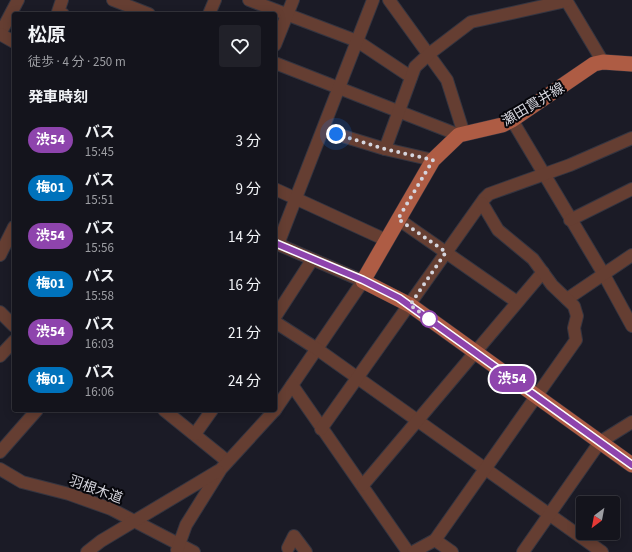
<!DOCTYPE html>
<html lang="ja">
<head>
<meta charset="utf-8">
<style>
  :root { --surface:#14141c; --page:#212129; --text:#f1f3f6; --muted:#9d9ea3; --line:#33333b }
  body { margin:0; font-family:"Source Sans 3","Noto Sans JP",sans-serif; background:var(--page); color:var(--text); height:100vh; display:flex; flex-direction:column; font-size:15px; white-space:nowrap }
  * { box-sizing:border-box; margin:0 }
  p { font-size:13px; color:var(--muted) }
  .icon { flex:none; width:22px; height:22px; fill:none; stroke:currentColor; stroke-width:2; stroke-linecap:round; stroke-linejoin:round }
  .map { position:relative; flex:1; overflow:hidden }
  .drawer { position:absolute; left:12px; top:12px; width:265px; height:400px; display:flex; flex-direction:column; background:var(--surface); border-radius:4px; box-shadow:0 2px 10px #0003,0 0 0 1px var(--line) }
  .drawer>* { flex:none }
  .badge { padding:0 8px; border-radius:13px; font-size:14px; line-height:26px }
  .needle { width:26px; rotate:212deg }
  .tools { position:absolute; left:576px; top:496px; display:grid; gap:8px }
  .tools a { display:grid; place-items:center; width:44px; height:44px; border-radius:4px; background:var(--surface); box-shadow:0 2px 10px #0003,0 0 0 1px var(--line); font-size:20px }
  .you { position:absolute; width:20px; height:20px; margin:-10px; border:3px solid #fff; border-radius:50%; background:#1a73e8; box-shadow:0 0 0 6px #1a73e833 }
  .map>.badge { position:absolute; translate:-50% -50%; box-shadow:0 0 0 2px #fff }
  h2 { padding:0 16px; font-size:15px; line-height:36px }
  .round { display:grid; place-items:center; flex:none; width:42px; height:42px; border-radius:4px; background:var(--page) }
  .summary { display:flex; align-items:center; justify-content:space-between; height:68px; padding:0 16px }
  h1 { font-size:19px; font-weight:700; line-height:30px }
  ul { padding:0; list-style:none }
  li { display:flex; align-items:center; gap:12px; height:48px; padding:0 16px }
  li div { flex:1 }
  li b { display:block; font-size:15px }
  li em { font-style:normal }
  li .badge { min-width:44px; font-weight:700; text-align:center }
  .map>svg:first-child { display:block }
</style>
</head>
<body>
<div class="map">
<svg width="632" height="552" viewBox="0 0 632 552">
  <rect width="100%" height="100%" fill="#1b1b26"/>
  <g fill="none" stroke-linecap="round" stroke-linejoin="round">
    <g stroke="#353540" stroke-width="14">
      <g id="minor">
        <polyline points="62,0 58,12 63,14"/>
        <polyline points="113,0 149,14"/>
        <polyline points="249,0 357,41 411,77"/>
        <polyline points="389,0 447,80 464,134"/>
        <polyline points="566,0 603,62"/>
        <polyline points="209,14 215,0"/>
        <polyline points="0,34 18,0"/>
        <polyline points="0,34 14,42"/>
        <polyline points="275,45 293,0"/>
        <polyline points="275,63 459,135"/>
        <polyline points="512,120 603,273 632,326"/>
        <polyline points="323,130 385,149 433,160"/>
        <polyline points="385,149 415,67 429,54 471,22 566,1"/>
        <polyline points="275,189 386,240"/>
        <polyline points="398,219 517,302"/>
        <polyline points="570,220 632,189"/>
        <polyline points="275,243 363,281 275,410"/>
        <polyline points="278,244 373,0"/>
        <polyline points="0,255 14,227"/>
        <polyline points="567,299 632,255"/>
        <polyline points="0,312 14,326"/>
        <polyline points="275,317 312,260"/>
        <polyline points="275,322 317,349 602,552"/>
        <polyline points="0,356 14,341"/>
        <polyline points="292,385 408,552"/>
        <polyline points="164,410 227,461"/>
        <polyline points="321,429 484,199 489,194 570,165 632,138"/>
        <polyline points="195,434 212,410"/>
        <polyline points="0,452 37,410"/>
        <polyline points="0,469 22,482 69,494 111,509 194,552"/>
        <polyline points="363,485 543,272"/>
        <polyline points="435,540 452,552"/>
        <polyline points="288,548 294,536 306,552"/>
        <polyline points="177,550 186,525 221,469 275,410"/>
        <polyline points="87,552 101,541 218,471"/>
        <polyline points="413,552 435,540 576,340 574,328 577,316 574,306 552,285 533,259 498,230 482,203"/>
        <polyline points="523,552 600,442 632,422"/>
      </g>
    </g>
    <g stroke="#353540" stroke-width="16">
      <polyline id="major" points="632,64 603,62 594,64 512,120 502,125 459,135 433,160 363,281 410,305 632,465"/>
    </g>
    <use href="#minor" stroke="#653e32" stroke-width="12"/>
    <use href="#major" stroke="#ae5c44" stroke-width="15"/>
  </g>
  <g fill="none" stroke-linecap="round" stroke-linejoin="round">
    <g stroke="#fff" stroke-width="9">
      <polyline id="line" points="275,243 363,280 399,298 632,465"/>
    </g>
    <use href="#line" stroke="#8e44ad" stroke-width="6"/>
    <polyline stroke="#d5d5dd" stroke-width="4" stroke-dasharray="0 7.2" points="336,134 385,149 433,160 398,219 446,252 410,305 432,321 429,319"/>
  </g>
  <circle fill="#fff" stroke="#8e44ad" stroke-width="2" cx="429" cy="319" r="8"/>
  <g text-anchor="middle" stroke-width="4" stroke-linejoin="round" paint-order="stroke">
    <g font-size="14" fill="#d5d5dd" stroke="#06060b">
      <text transform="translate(533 104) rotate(-31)" y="5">瀬田貫井線</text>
      <text transform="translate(96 489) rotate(20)" y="5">羽根木道</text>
    </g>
  </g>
</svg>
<div class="tools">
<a><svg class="needle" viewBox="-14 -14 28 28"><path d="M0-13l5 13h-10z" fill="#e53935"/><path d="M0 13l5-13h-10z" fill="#9d9ea3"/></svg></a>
</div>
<div class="you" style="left:336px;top:134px"></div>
<b class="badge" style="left:512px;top:379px;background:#8e44ad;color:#fff">渋54</b>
<section class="drawer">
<div class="summary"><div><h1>松原</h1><p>徒歩 · 4 分 · 250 m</p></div><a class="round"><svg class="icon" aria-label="heart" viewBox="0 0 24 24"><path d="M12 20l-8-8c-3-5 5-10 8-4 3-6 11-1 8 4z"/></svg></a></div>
<h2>発車時刻</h2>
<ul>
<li><span class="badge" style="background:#8e44ad;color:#fff">渋54</span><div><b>バス</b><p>15:45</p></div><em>3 分</em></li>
<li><span class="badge" style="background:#0072bc;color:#fff">梅01</span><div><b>バス</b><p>15:51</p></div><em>9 分</em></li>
<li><span class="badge" style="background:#8e44ad;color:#fff">渋54</span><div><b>バス</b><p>15:56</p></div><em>14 分</em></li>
<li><span class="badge" style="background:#0072bc;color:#fff">梅01</span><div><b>バス</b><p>15:58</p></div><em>16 分</em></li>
<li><span class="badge" style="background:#8e44ad;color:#fff">渋54</span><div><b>バス</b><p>16:03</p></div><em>21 分</em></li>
<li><span class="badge" style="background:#0072bc;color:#fff">梅01</span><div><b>バス</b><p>16:06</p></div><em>24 分</em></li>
</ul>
</section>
</div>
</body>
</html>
